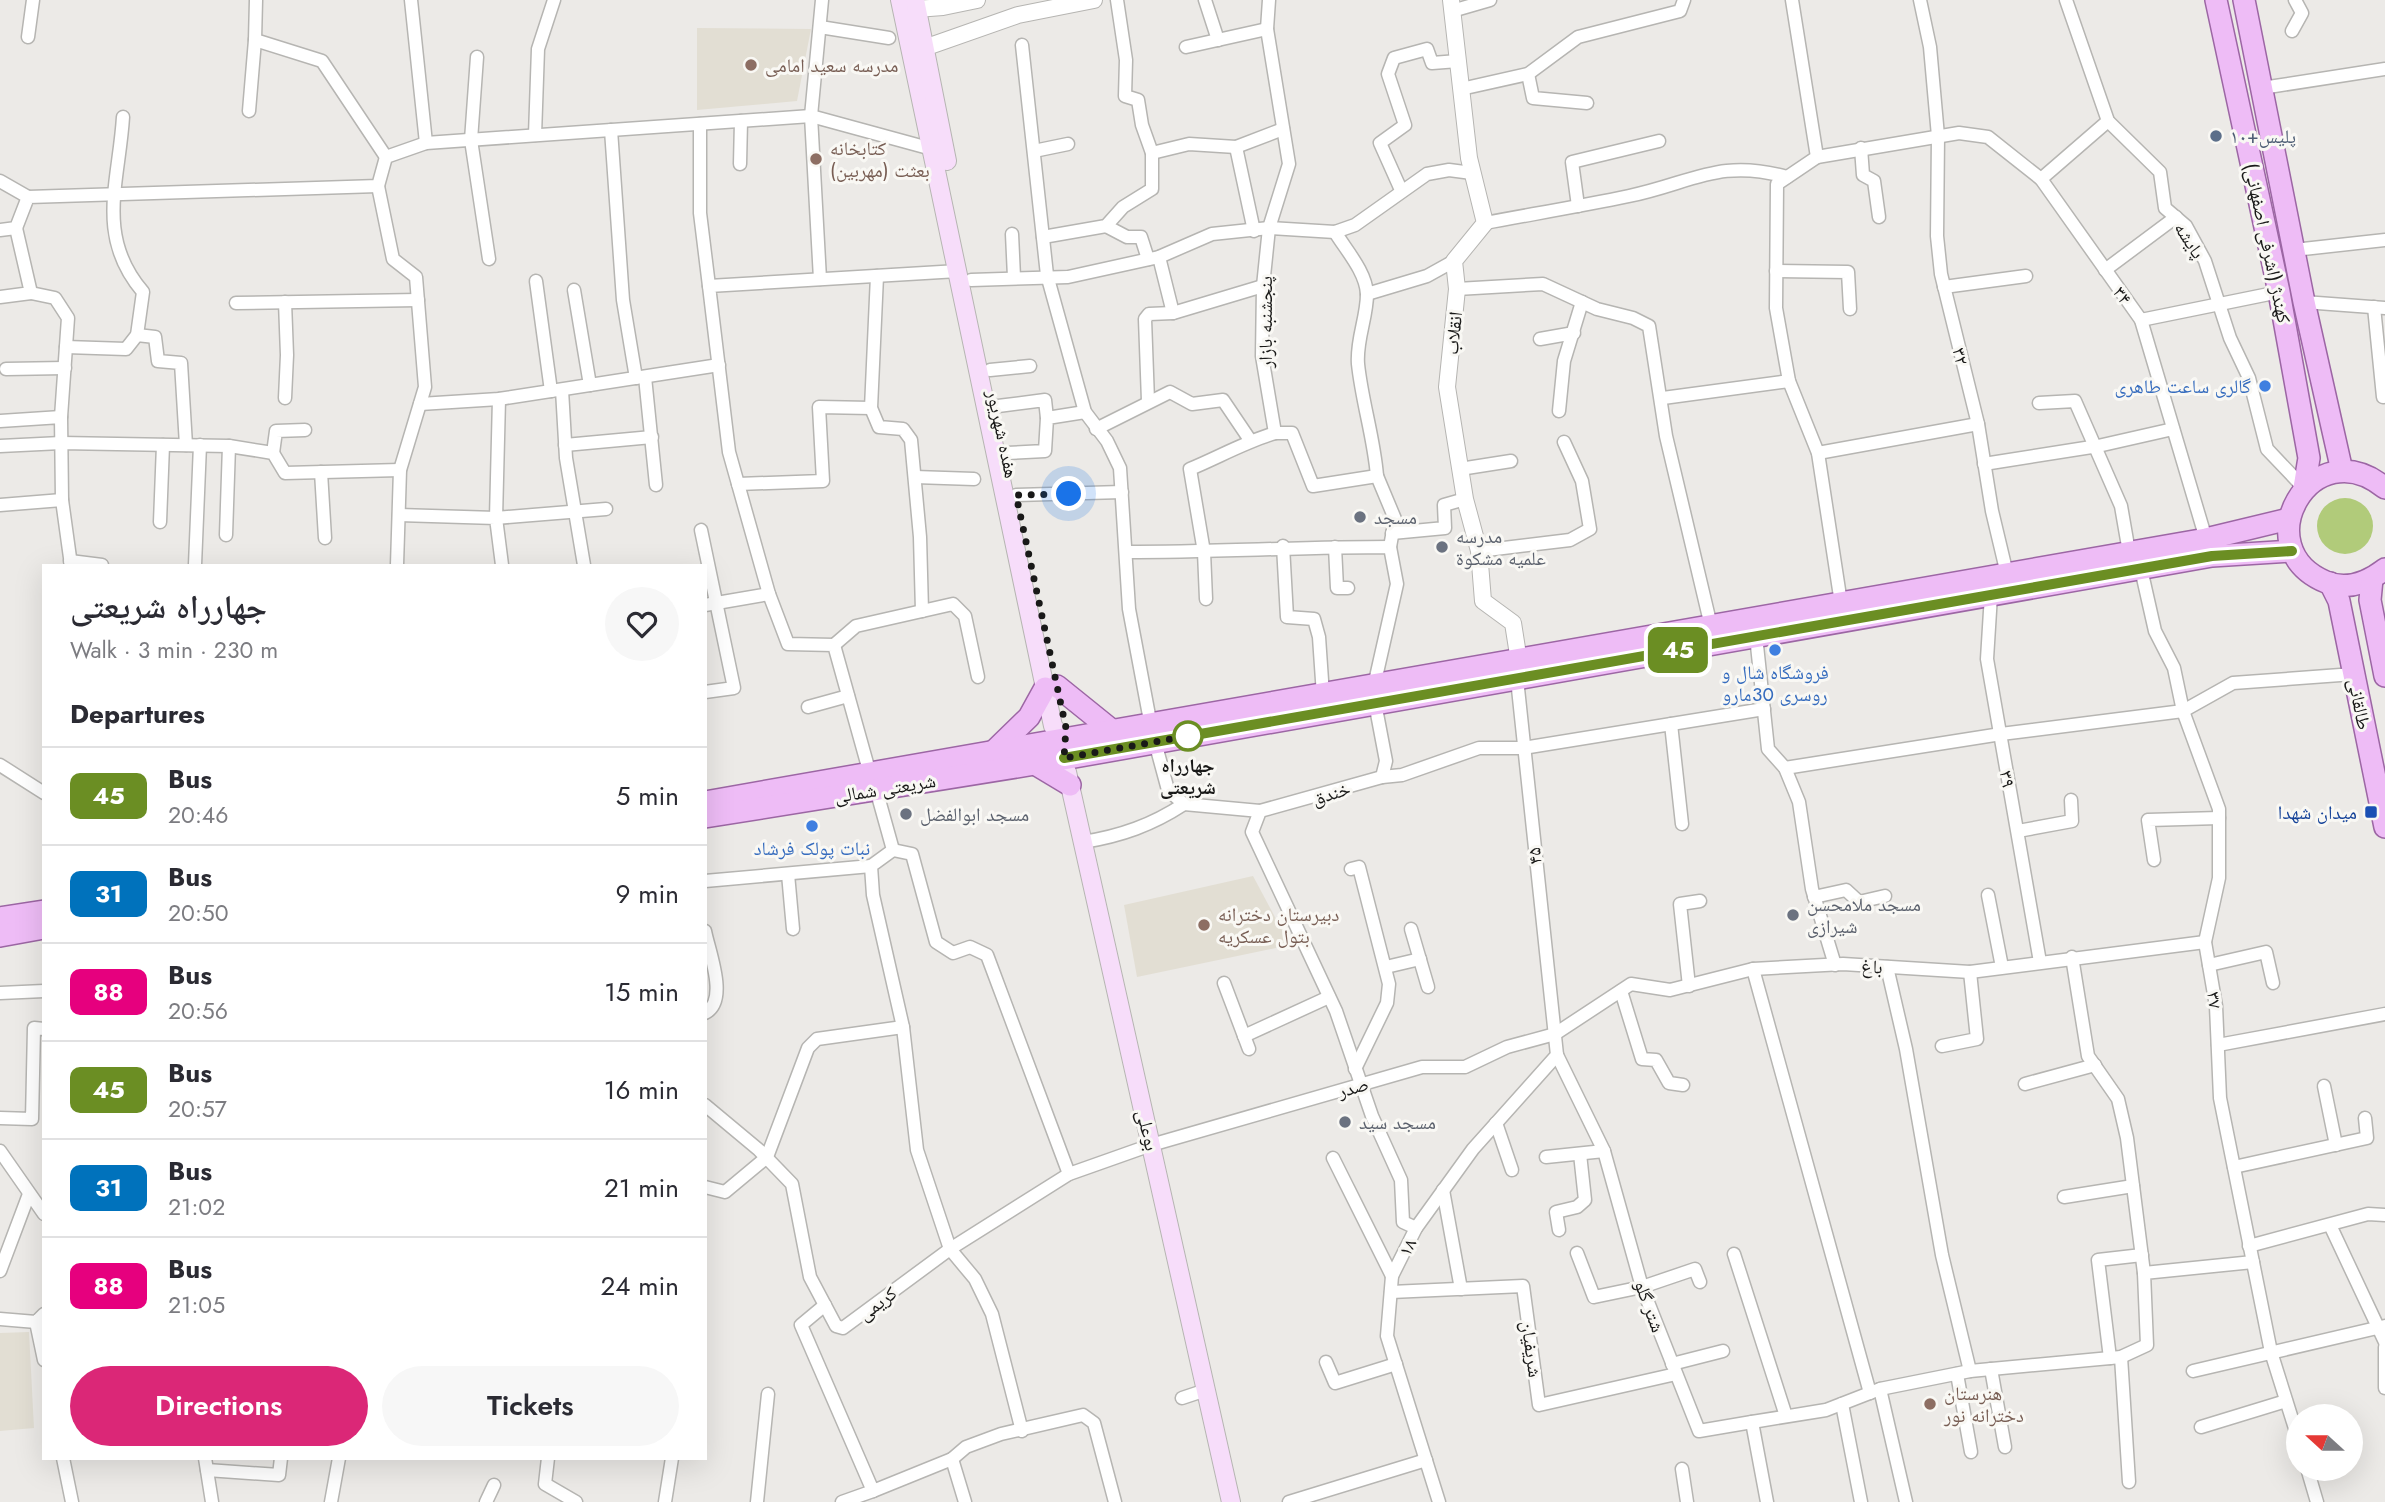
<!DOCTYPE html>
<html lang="en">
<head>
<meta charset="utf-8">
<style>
  :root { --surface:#fff; --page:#f7f7f7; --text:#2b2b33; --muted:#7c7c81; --line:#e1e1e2; --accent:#db2777 }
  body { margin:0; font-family:Jost,"Noto Naskh Arabic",sans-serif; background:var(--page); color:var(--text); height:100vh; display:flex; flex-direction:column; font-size:26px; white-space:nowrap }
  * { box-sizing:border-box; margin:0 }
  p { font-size:23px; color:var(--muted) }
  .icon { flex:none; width:38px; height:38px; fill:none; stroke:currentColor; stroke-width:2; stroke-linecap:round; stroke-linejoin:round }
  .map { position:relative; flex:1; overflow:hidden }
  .panel { position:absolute; left:42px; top:564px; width:665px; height:896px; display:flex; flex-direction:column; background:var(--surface); border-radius:0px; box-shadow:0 7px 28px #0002 }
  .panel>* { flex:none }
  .badge { padding:0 14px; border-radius:10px; font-size:24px; line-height:46px }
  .needle { width:46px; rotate:291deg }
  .controls { position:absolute; left:2286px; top:1404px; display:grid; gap:14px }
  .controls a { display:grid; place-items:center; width:77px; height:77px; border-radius:50%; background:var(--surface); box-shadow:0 7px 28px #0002; font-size:35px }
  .you { position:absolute; width:35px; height:35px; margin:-18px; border:5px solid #fff; border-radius:50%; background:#1a73e8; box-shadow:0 0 0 10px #1a73e833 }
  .map>.badge { position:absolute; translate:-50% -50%; box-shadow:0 0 0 4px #fff }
  h2 { padding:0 28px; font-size:26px; line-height:63px }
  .round { display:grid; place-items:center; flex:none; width:74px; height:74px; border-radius:37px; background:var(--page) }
  .overview { display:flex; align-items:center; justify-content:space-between; height:119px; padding:0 28px }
  h1 { font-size:33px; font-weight:600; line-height:52px }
  .action { display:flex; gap:14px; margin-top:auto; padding:14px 28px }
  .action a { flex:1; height:80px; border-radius:42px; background:var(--accent); color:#fff; font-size:28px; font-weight:600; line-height:80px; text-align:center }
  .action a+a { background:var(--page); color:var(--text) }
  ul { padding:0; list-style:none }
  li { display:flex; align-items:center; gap:21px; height:98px; padding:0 28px; border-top:2px solid var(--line) }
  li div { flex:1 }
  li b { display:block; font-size:26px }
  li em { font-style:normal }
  li .badge { min-width:77px; font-weight:700; text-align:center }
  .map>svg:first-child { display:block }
</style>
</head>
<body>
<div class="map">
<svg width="2385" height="1502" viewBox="0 0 2385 1502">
  <rect width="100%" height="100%" fill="#eceae7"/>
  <g fill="#e2ded3">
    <polygon points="697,28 811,29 797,101 697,110"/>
    <polygon points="1253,876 1290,945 1137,977 1124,905"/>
    <polygon points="29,1332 34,1428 0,1431 0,1333"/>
  </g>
  <circle fill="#b1cb7a" cx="2345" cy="526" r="28"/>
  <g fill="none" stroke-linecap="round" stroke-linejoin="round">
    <g stroke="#b6b5b2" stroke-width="15">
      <g id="minor">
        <polyline points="256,0 255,40 322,61 386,157"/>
        <polyline points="411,0 426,143"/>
        <polyline points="1205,0 1218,40"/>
        <polyline points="1269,0 1267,29 1289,164 1269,228 1263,286 1262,356 1275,433 1292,433 1313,486 1377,476 1395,519 1390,547"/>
        <polyline points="1792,0 1817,157 1777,184 1776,308 1789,381 1818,453 1841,603"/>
        <polyline points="1920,0 1930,47 1938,136 1937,236 1941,274 1978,424 1992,511 2007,574"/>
        <polyline points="2066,0 2108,121 2160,172 2165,208 2186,226 2205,261 2230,338 2249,378 2267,449 2304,488"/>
        <polyline points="1452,11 1490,0"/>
        <polyline points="820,27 889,38"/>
        <polyline points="2292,31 2302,13 2295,0"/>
        <polyline points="28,37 33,0"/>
        <polyline points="1022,45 1047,275 1085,412 1107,441 1120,468 1129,609 1151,726"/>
        <polyline points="1186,47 1267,29"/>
        <polyline points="477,57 471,140 489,259"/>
        <polyline points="1528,74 1533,98 1587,103"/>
        <polyline points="2262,88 2385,69"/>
        <polyline points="1461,89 1528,74 1578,37 1680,11 1684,0"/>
        <polyline points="249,111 255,40"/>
        <polyline points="700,124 700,213 709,286"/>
        <polyline points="611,130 623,300 636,378"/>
        <polyline points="535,135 538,49 554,0"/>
        <polyline points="1236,147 1254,231"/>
        <polyline points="1861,148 1863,175 1874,181 1879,217"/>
        <polyline points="1034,151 1068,144"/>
        <polyline points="1152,153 1189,144 1236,147 1283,129"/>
        <polyline points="1817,157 1959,133 1988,137 2041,179 2141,320 2206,539"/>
        <polyline points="740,164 741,121"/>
        <polyline points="2041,179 2108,121"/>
        <polyline points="0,181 28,197"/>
        <polyline points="378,186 393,259 416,277 425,387 400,470 397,565"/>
        <polyline points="1401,190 1380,143 1405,125 1388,74 1394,58 1427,49 1432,63 1458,61"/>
        <polyline points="1578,206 1572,162 1659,141"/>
        <path d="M 1485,223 C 1533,214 1581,206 1629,196 C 1692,183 1719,158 1787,177"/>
        <polyline points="1106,226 1127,237 1141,237 1148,259"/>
        <polyline points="0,230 16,228 28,197 378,186 386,157 426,143 811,116 932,149"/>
        <path d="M 1335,232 C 1346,250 1366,272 1367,294 C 1367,318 1356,340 1358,364 C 1362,402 1374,438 1377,476"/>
        <polyline points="1012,234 1014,277"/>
        <polyline points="1043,237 1106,226 1123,207 1152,189 1152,153 1142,125 1138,100 1125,96 1126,60 1117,0"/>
        <polyline points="2294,250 2385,240"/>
        <polyline points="1159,257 1173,313"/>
        <polyline points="2105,270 2176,217"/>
        <polyline points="1776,271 1848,272 1850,309"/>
        <polyline points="877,276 871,408 879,427 903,429 911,440 920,537 922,611"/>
        <polyline points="820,279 811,116 822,0"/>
        <polyline points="971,280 1068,277 1159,257 1212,234 1269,228 1335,232 1355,225 1427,174 1449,170 1472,173"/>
        <polyline points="536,281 551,391"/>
        <polyline points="1944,287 2026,276"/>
        <polyline points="1457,289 1543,284 1597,309 1633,318 1649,326 1666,436 1711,626"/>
        <polyline points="574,290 590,385"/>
        <polyline points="31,293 55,298 68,318 61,417"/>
        <polyline points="1367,294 1427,276 1454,261"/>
        <polyline points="0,297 31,293 16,228"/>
        <polyline points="285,302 287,355 285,398"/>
        <polyline points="2304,302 2385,308"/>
        <polyline points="236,303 418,300"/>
        <polyline points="2374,307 2383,397"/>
        <polyline points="2141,320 2279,292"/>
        <polyline points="137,335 155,337 158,361 181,363 186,445"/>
        <polyline points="1540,339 1574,333"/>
        <path d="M 66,347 L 126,349 L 137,335 L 143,292 C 95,236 119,182 123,117"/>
        <polyline points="6,369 65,368"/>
        <polyline points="990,370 1030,366"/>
        <polyline points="645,377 656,485"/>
        <polyline points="562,390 566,458 584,565"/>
        <polyline points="1663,398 1789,381"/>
        <polyline points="499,399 496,518 606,509"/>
        <polyline points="1148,401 1145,319 1149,314 1173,313 1263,286"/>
        <polyline points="2039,403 2075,401 2121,506 2129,552"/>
        <polyline points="420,404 499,399 719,365"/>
        <polyline points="998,406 1045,400 1047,418"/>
        <polyline points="1559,411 1564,361 1582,302"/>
        <polyline points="0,421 61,417 62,500 71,565"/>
        <polyline points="1096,429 1170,392 1192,404 1223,400 1250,440"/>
        <polyline points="565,445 652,437"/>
        <polyline points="0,446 61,443 229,446 273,453 285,473 400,470"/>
        <polyline points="273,453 276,431 305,430"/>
        <polyline points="1007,453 1045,451 1047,418 1085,412"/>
        <polyline points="1818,453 1978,424"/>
        <polyline points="1984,464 2098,446 2173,429"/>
        <polyline points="1460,469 1511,461"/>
        <polyline points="321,472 325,538"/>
        <polyline points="915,477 974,479"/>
        <polyline points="738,484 823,481 819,407 871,408"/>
        <polyline points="1016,495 1122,492"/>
        <polyline points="0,505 62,500"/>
        <polyline points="399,515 496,518 502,565"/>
        <polyline points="160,522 163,445"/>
        <polyline points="701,530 734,688 705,692"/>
        <polyline points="1392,533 1445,528 1444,505 1465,499"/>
        <polyline points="226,535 229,446"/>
        <polyline points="1283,546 1287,617 1314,619 1319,637 1323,695"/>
        <polyline points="1335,547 1337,588 1348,588"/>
        <polyline points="1479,551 1570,540 1590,529 1582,481 1564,442"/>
        <path d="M 1126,552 C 1214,552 1302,547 1390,547 L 1397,584 L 1374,686"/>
        <polyline points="70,561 102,565"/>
        <polyline points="195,565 200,445"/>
        <polyline points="2141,569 2155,631 2174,668 2183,711 2219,809 2219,878 2205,942 2216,1006 2220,1098 2271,1352 2298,1438"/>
        <polyline points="769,594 788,644 834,645 870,774"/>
        <polyline points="1991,595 1987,659 2040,962"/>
        <path d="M 1206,599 L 1204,552 L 1190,469 C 1219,457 1245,442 1275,433"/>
        <polyline points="705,605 769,594 729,452 709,286 958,271"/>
        <polyline points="1756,636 1768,749 1785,768 1799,802 1812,889 1835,965"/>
        <polyline points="834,645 856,626 953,604 965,616 978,677"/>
        <polyline points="1375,703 1386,761 1382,777 1260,811 1252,832 1336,1011 1372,1116 1401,1180 1403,1222 1416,1228"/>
        <polyline points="808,707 848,696"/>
        <polyline points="1671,724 1682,824"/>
        <polyline points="1155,742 1168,790 1184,804 1260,811"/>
        <polyline points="0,765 44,793"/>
        <polyline points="1785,768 2001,734 2183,711 2233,683 2354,674"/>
        <polyline points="1382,777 1402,775 1479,748 1523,748 1764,709"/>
        <polyline points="876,789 893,850 871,866 873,895 903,1027 917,1150 950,1249 975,1279 992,1314 1022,1431"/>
        <polyline points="2018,831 2072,821 2071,800"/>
        <path d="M 1083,842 C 1121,836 1152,825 1184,804"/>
        <polyline points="893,850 912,854 936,942 953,953 970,947 987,955 1069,1174"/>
        <polyline points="2154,860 2148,820 2219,818"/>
        <polyline points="1351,869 1359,867 1389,984 1387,1003 1355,1069"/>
        <polyline points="788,874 793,929"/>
        <polyline points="705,881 871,866"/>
        <polyline points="1988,895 2002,967"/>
        <polyline points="1814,897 1846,890 1859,902 1885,896"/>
        <polyline points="1411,929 1428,987"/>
        <path d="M 705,931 C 709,952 729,1001 705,1013"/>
        <polyline points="2072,957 2088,1056 2118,1099 2127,1138 2144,1273"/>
        <polyline points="2209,965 2266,952 2273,983"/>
        <polyline points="1386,967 1420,959"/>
        <polyline points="1887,967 1906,1049 1942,1255 1970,1371"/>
        <polyline points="1753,969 1870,1393"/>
        <polyline points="1224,983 1249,1049"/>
        <polyline points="1689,986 1680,904 1700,901"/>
        <polyline points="1621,991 1642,1059 1656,1060 1669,1083 1683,1085"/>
        <polyline points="0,993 44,991"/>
        <polyline points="1244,1036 1329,997"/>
        <polyline points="2218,1045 2385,1014"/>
        <polyline points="1942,1046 1977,1039 1970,972"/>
        <polyline points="1557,1055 1604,1151 1642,1287 1699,1431 1752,1422 1767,1502"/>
        <polyline points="2025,1084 2095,1065"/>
        <polyline points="2324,1086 2336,1145"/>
        <polyline points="705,1105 759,1150 792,1184 810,1277 836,1326 843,1328 950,1249 1069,1174 1151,1145 1422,1067 1465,1067 1507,1047 1555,1034 1631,984 1670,990 1753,969 1843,964 1970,972 2205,942"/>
        <polyline points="0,1118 32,1119 34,1028 44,1029"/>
        <polyline points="1496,1123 1512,1170"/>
        <polyline points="0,1151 44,1214"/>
        <polyline points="1546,1157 1604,1151"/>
        <polyline points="1333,1158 1392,1276"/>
        <polyline points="2234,1167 2367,1138 2365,1118"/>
        <polyline points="705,1187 725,1192 767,1157 808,1048 817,1039 903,1027"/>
        <polyline points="1443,1190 1461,1289"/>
        <polyline points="2064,1197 2133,1186"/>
        <polyline points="2330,1225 2385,1342"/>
        <polyline points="1559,1230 1556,1212 1577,1207 1585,1200 1580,1154"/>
        <polyline points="2249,1246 2368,1214 2385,1215"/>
        <polyline points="1577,1253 1594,1297 1642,1287 1695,1269 1700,1282"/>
        <polyline points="1734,1254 1786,1416"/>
        <polyline points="0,1271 29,1194"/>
        <polyline points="1391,1292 1523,1286 1539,1405 1676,1374"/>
        <polyline points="825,1305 801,1325 873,1491 952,1459 965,1502"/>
        <polyline points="0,1319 36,1322 44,1314"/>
        <polyline points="36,1322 44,1360"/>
        <polyline points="2385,1347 2385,1388"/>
        <polyline points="2121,1357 2129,1482"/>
        <polyline points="2110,1358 2098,1260 2142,1255"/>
        <polyline points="1326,1362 1335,1383 1396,1364"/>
        <polyline points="1672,1364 1723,1351"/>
        <polyline points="1991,1369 2005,1447"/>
        <polyline points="2193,1371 2385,1326"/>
        <polyline points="1957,1374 1971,1452"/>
        <polyline points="1880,1389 1906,1502"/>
        <polyline points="1182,1398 1206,1390"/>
        <polyline points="1842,1404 1861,1502"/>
        <polyline points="1752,1422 1826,1410 1880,1389 1970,1371 2121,1357 2147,1345 2144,1273 2253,1262"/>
        <polyline points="2201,1427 2286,1401"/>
        <polyline points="63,1458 72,1502"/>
        <polyline points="205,1458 212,1502"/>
        <polyline points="548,1458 545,1484 576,1502"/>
        <polyline points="952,1459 966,1447 1001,1434 1083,1415 1094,1423 1115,1502"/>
        <polyline points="2307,1468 2317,1502"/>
        <polyline points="1682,1469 1687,1502"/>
        <polyline points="207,1470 279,1475 281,1458"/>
        <polyline points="331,1502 339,1458"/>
        <polyline points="486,1502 494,1485"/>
        <polyline points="665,1502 672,1458"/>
        <polyline points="757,1502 768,1394"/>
        <polyline points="842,1502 873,1491"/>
        <polyline points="1289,1502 1426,1460"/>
        <polyline points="1439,1502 1387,1336 1392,1276 1416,1228 1473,1149 1557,1055 1517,679"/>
      </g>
    </g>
    <g stroke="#b6b5b2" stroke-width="18">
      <g id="tertiary">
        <polyline points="1451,0 1469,158 1485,223 1454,261 1457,289 1447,387 1465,499 1479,551 1483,601 1513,623 1519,661"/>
        <polyline points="916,9 943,7 977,0"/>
        <polyline points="924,48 1018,15 1094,0"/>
      </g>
    </g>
    <g stroke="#b6b5b2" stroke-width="20">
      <g id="secondary">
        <polyline points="900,0 1053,726 1064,740"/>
        <polyline points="915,0 947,161"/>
        <polyline points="1067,772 1231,1502"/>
      </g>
    </g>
    <g stroke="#9c66a4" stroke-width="24">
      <g id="primary">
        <polyline points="2216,0 2279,292 2309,458 2304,488"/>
        <polyline points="2244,0 2304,302 2342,471"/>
        <path d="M 2385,488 C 2312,428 2244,548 2326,582 C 2347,591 2368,582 2385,569"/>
        <polyline points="2372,579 2370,600 2385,676"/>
        <polyline points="2330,583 2339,601 2385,827"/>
        <polyline points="1057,686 1114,732"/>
        <polyline points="994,751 1029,717 1045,688"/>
        <polyline points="1035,764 1070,785"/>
        <polyline points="705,802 2206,539 2289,519"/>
        <polyline points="705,817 1035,764 2212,556 2292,551"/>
        <polyline points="0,918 44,911"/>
        <polyline points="0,936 44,928"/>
      </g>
    </g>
    <use href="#minor" stroke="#fff" stroke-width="12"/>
    <use href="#tertiary" stroke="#fff" stroke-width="16"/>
    <use href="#secondary" stroke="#f7ddfa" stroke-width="18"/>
    <use href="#primary" stroke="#eebcf6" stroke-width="21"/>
  </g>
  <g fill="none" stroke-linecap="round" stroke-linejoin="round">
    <g stroke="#fff" stroke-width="16">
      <polyline id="line" points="1064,758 2212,556 2292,551"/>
    </g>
    <use href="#line" stroke="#6b8e23" stroke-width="10"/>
    <polyline stroke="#191918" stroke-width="7" stroke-dasharray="0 12.6" points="1069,494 1016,495 1066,728 1064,758 1188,736"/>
  </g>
  <g fill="#8d6e63" stroke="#f9f8f4" stroke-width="2.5">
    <circle cx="751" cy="65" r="7"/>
    <circle cx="816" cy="159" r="7"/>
    <circle cx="1204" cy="925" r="7"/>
    <circle cx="1930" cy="1404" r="7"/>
  </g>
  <circle fill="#5c6f8a" stroke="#f9f8f4" stroke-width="2.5" cx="2216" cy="136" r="7"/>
  <g fill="#3f7fe0" stroke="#f9f8f4" stroke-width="2.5">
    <circle cx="2265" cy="386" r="7"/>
    <circle cx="1775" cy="650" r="7"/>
    <circle cx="812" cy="826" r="7"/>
  </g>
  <g fill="#6b7280" stroke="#f9f8f4" stroke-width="2.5">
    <circle cx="1360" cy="517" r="7"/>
    <circle cx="1442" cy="547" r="7"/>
    <circle cx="906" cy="814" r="7"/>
    <circle cx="1793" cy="915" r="7"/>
    <circle cx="1345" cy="1122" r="7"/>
  </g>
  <circle fill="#fff" stroke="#6b8e23" stroke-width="3.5" cx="1188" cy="736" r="14"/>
  <rect fill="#1a4fb4" stroke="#f9f8f4" stroke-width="2.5" x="2364" y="805" width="14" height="14" rx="3.5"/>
  <g text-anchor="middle" stroke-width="6" stroke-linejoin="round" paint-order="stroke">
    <g font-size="19" fill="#785e54" stroke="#f9f8f4" text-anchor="start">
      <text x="765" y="72">مدرسه سعید امامی</text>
      <text x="830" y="155">کتابخانه<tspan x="830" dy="22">بعثت (مهربین)</tspan></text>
      <text x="1218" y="921">دبیرستان دخترانه<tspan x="1218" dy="22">بتول عسکریه</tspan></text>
      <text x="1944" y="1400">هنرستان<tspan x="1944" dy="22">دخترانه نور</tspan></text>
    </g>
    <g font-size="19" fill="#4e5e75" stroke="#f9f8f4" text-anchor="start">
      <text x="2230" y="143">پلیس+۱۰</text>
    </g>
    <g font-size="19" fill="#191918" stroke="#f9f8f4">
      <text transform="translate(2190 240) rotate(57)" y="7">پایشه</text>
      <text transform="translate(2268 243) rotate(78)" y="7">کهندژ (اشرفی اصفهانی)</text>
      <text transform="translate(2123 295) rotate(55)" y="7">۳۴</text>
      <text transform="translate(1265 322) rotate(-90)" y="7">پنجشنبه بازار</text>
      <text transform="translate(1453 333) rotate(-84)" y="7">انقلاب</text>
      <text transform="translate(1961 356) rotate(76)" y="7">۳۲</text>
      <text transform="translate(1003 434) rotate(78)" y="7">هفده شهریور</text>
      <text transform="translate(2360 704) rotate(79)" y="7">طالقانی</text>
      <text transform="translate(2008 779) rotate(80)" y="7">۳۹</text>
      <text transform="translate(885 788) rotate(-9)" y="7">شریعتی شمالی</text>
      <text transform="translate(1331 793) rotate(-17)" y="7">خندق</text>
      <text transform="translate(1534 856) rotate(-96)" y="7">۴۵</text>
      <text transform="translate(1872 966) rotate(4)" y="7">باغ</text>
      <text transform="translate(2215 1000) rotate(82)" y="7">۳۷</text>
      <text transform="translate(1353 1087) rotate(-16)" y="7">صدر</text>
      <text transform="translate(1148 1130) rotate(77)" y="7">بوعلی</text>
      <text transform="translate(1407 1247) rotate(-63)" y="7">۱۸</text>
      <text transform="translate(877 1303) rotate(-37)" y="7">کریمی</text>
      <text transform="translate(1650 1306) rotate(70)" y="7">شتر گلو</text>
      <text transform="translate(1532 1349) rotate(82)" y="7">شریفیان</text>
    </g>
    <g font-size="19" fill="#366cbe" stroke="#f9f8f4">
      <text x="2251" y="393" text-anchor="end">گالری ساعت طاهری</text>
      <text x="1775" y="679">فروشگاه شال و<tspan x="1775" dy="22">روسری 30مارو</tspan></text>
      <text x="812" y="855">نبات پولک فرشاد</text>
    </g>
    <g font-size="19" fill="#5b616d" stroke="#f9f8f4" text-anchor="start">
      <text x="1374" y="524">مسجد</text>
      <text x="1456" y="543">مدرسه<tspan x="1456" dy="22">علمیه مشکوة</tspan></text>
      <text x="920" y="821">مسجد ابوالفضل</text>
      <text x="1807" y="911">مسجد ملامحسن<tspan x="1807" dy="22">شیرازی</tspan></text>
      <text x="1359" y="1129">مسجد سید</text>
    </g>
    <g font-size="19" font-weight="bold" fill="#191918" stroke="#f9f8f4">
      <text x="1188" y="772">جهارراه<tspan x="1188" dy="22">شریعتی</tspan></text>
    </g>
    <g font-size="19" fill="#164399" stroke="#f9f8f4" text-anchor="end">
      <text x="2357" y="819">میدان شهدا</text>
    </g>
  </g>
</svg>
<div class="controls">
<a><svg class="needle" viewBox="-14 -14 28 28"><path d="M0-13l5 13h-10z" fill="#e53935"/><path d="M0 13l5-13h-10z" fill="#7c7c81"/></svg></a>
</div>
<div class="you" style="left:1069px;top:494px"></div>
<b class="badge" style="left:1678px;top:650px;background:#6b8e23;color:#fff">45</b>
<section class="panel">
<div class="overview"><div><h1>جهارراه شریعتی</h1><p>Walk · 3 min · 230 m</p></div><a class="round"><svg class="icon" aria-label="heart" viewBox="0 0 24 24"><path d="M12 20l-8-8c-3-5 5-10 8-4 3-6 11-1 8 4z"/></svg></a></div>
<h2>Departures</h2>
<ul>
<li><span class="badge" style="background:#6b8e23;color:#fff">45</span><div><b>Bus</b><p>20:46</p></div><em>5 min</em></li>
<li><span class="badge" style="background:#0072bc;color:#fff">31</span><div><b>Bus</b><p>20:50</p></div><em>9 min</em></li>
<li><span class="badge" style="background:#e6007e;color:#fff">88</span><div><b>Bus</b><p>20:56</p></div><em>15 min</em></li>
<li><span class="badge" style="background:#6b8e23;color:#fff">45</span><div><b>Bus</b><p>20:57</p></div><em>16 min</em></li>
<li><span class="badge" style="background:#0072bc;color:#fff">31</span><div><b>Bus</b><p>21:02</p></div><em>21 min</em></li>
<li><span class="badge" style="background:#e6007e;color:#fff">88</span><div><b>Bus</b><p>21:05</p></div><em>24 min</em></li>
</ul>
<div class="action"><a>Directions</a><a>Tickets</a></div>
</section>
</div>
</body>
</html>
